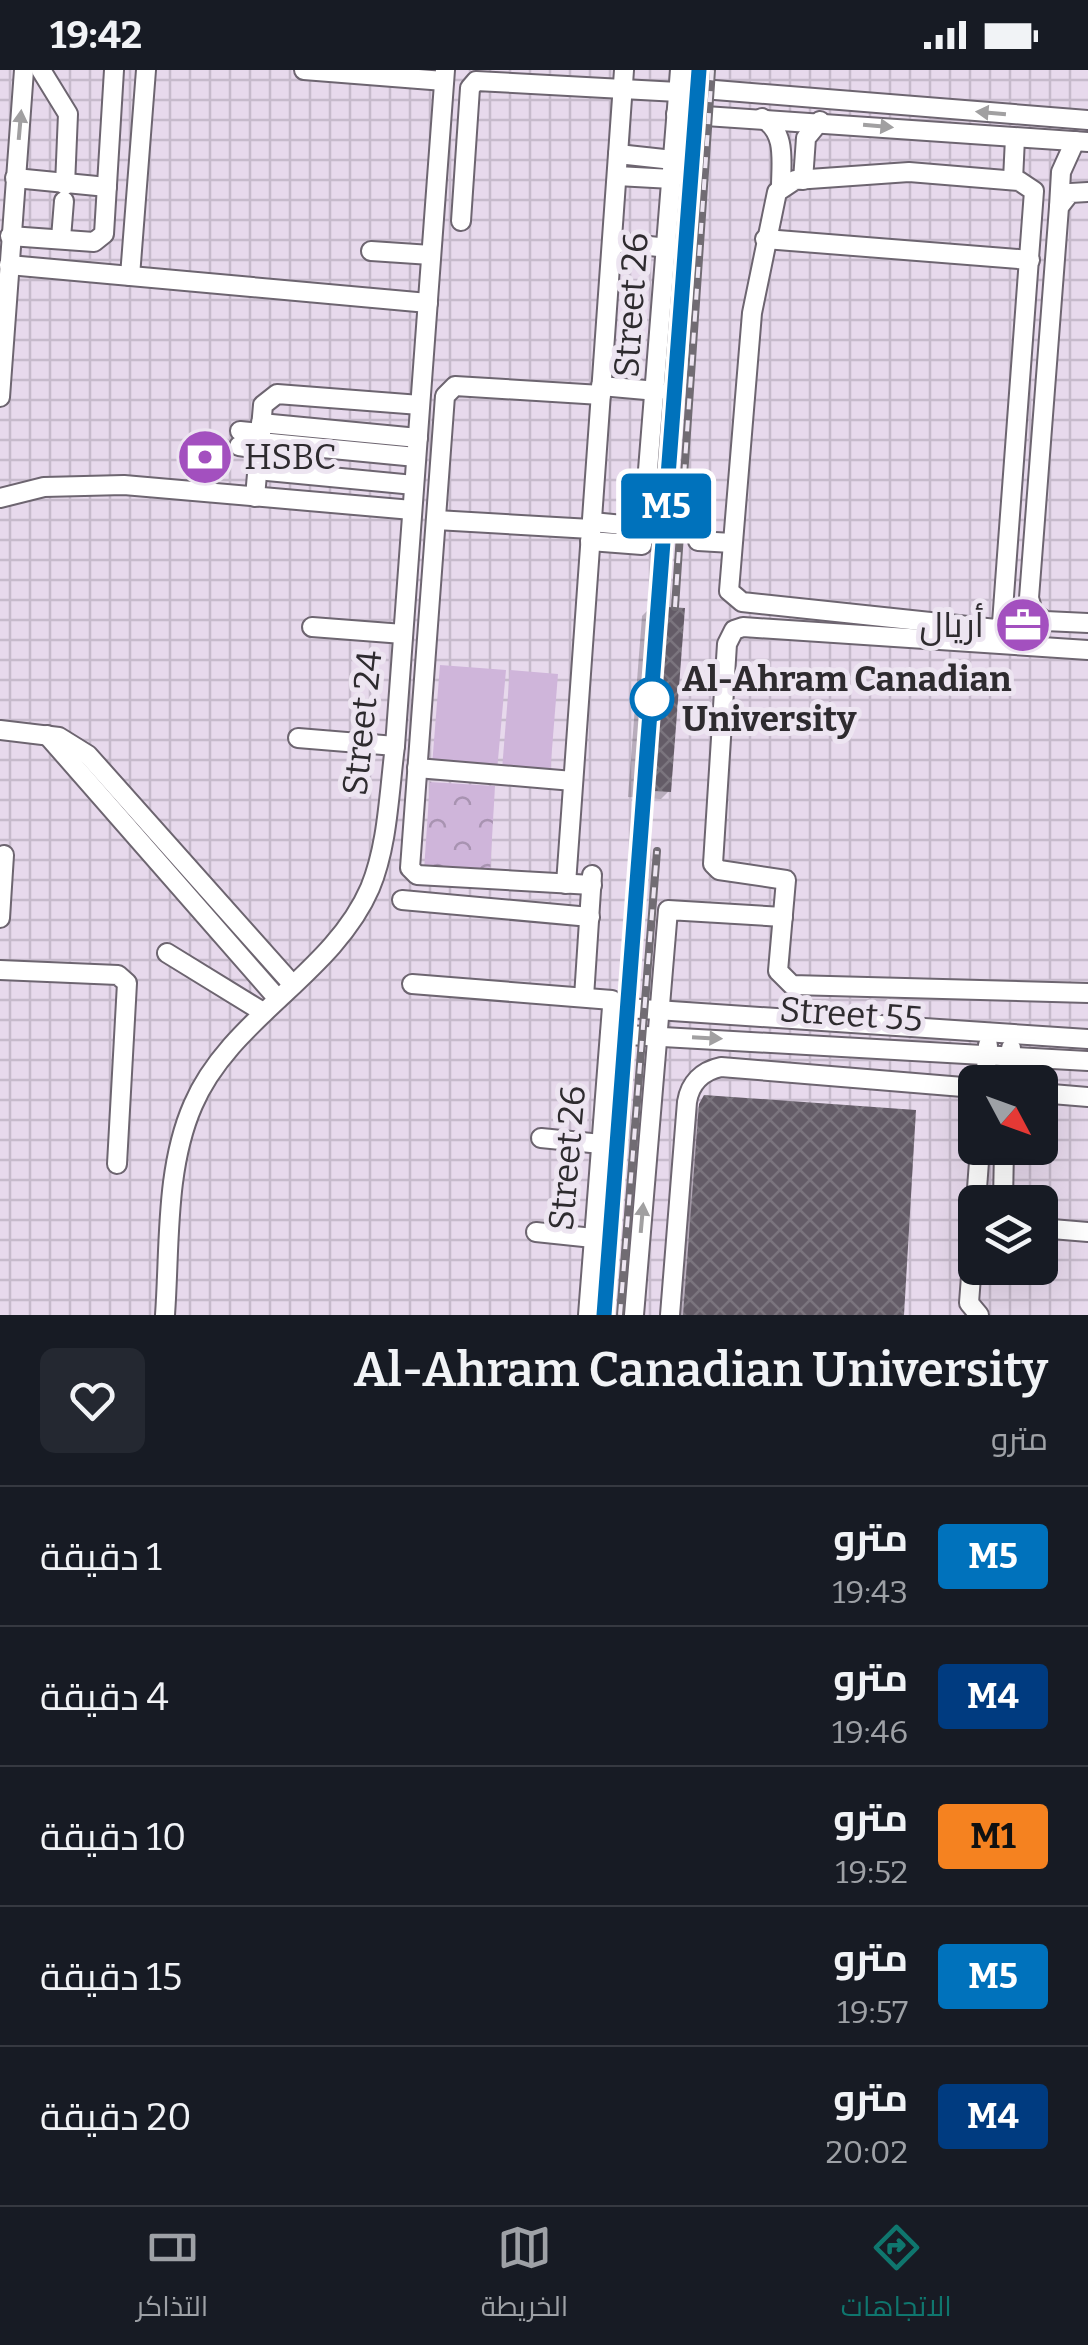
<!DOCTYPE html>
<html lang="ar">
<head>
<meta charset="utf-8">
<style>
  :root { --surface:#171b24; --page:#242831; --text:#f1f3f6; --muted:#9ea1a6; --line:#363941; --accent:#0f766e }
  body { margin:0; font-family:Bitter,Cairo,serif; background:var(--page); color:var(--text); direction:rtl; height:100vh; display:flex; flex-direction:column; font-size:38px; white-space:nowrap }
  * { box-sizing:border-box; margin:0 }
  p { font-size:32px; color:var(--muted) }
  .icon { flex:none; width:55px; height:55px; fill:none; stroke:currentColor; stroke-width:2; stroke-linecap:round; stroke-linejoin:round }
  .map { position:relative; height:1245px; overflow:hidden; direction:ltr }
  .panel { display:flex; flex-direction:column; background:var(--surface); flex:1 }
  .panel>* { flex:none }
  .badge { padding:0 20px; border-radius:8px; font-size:35px; line-height:65px }
  .needle { width:65px; rotate:131deg }
  .fabs { position:absolute; left:958px; top:995px; display:grid; gap:20px }
  .fabs a { display:grid; place-items:center; width:100px; height:100px; border-radius:15px; background:var(--surface); box-shadow:0 10px 40px #0002; font-size:50px }
  .map>.badge { position:absolute; translate:-50% -50%; box-shadow:0 0 0 5px #fff }
  .round { display:grid; place-items:center; flex:none; width:105px; height:105px; border-radius:15px; background:var(--page) }
  .summary { display:flex; align-items:center; justify-content:space-between; height:170px; padding:0 40px }
  h1 { font-size:48px; font-weight:600; line-height:75px }
  ul { padding:0; list-style:none }
  li { display:flex; align-items:center; gap:30px; height:140px; padding:0 40px; border-top:2px solid var(--line) }
  li div { flex:1 }
  li b { display:block; font-size:38px }
  li em { font-style:normal }
  li .badge { min-width:110px; font-weight:700; text-align:center }
  .status { display:flex; justify-content:space-between; align-items:center; height:70px; padding:0 50px; background:var(--surface); direction:ltr }
  .status svg { height:28px; fill:currentColor }
  .tabs { display:flex; justify-content:space-around; align-items:center; height:140px; border-top:2px solid var(--line); background:var(--surface); font-size:28px; color:var(--muted) }
  .tabs a { display:grid; justify-items:center; gap:5px }
  .tabs .current { color:var(--accent) }
  .map>svg:first-child { display:block }
</style>
</head>
<body>
<div class="status"><b>19:42</b><svg viewBox="0 0 49 12"><path d="M0 12V9h3v3zM5 12V6h3v6zM10 12V3h3v9zM15 12V0h3v12zM26 1h20v11H26zM47 4h2v5h-2z"/></svg></div>
<div class="map">
<svg width="1088" height="1245" viewBox="0 0 1088 1245">
  <defs>
    <pattern id="industrial-grid" width="8" height="8" patternUnits="userSpaceOnUse" patternTransform="scale(2.5)"><rect width="8" height="8" fill="#e7d9ec"/><path d="M0 4h8M4 0v8" fill="none" stroke="#c6bacb"/></pattern>
    <pattern id="park-crowns" width="20" height="18" patternUnits="userSpaceOnUse" patternTransform="scale(2.5)"><rect width="20" height="18" fill="#cfb5da"/><path d="M2 6a3 3 0 1 1 6 0M12 15a3 3 0 1 1 6 0" fill="none" stroke="#a893b1"/></pattern>
    <pattern id="building-cross-hatch" width="8" height="8" patternUnits="userSpaceOnUse" patternTransform="scale(2.5)"><rect width="8" height="8" fill="#645c67"/><path d="M0 0l8 8M0 8l8-8" fill="none" stroke="#7b757e"/></pattern>
  </defs>
  <rect width="100%" height="100%" fill="#ede5f1"/>
  <path fill="url(#industrial-grid)" fill-rule="evenodd" d="M 0,0 L 1088,0 L 1088,1245 L 0,1245 ZM 975,1012 L 1040,1012 L 1040,1078 L 975,1078 ZM 975,1132 L 1040,1132 L 1040,1198 L 975,1198 Z"/>
  <polygon fill="url(#park-crowns)" points="430,712 495,716 490,803 424,800"/>
  <g fill="#cfb5da">
    <polygon points="440,595 506,600 497,701 432,696"/>
    <polygon points="510,600 558,604 550,704 502,700"/>
  </g>
  <g fill="#0003">
    <polygon points="650,538 669,721 661,729 628,727 642,546"/>
    <polygon points="705,1027 901,1245 679,1245 695,1042"/>
  </g>
  <g fill="url(#building-cross-hatch)">
    <polygon points="649,536 685,538 671,722 635,720"/>
    <polygon points="704,1025 916,1040 904,1245 683,1245 699,1034"/>
  </g>
  <g fill="none" stroke-linecap="round" stroke-linejoin="round">
    <g stroke="#6d6570" stroke-width="22">
      <g id="minor">
        <polyline points="41,0 68,44 65,115"/>
        <polyline points="304,0 444,11"/>
        <polyline points="678,17 1088,50"/>
        <polyline points="676,44 1088,72"/>
        <path d="M 762,48 C 787,62 781,92 781,117"/>
        <polyline points="618,84 673,90"/>
        <polygon points="909,102 1019,111 1034,121 1002,553 996,559 742,532 729,521 752,243 777,122 795,110"/>
        <polyline points="617,106 672,109"/>
        <polyline points="15,108 107,117"/>
        <polyline points="803,110 806,68 820,51"/>
        <polyline points="1013,110 1015,68"/>
        <polyline points="1088,122 1070,123 1059,137 1029,528 1033,542 1045,551 1088,553"/>
        <polyline points="1059,137 1061,102 1075,71"/>
        <polyline points="461,151 470,18 476,11 678,22"/>
        <polyline points="10,166 94,172 104,164 114,0"/>
        <polyline points="61,168 64,131"/>
        <polyline points="765,169 1030,190"/>
        <polyline points="612,172 668,178"/>
        <polyline points="371,181 431,185"/>
        <polyline points="9,195 428,233"/>
        <polyline points="130,206 146,0"/>
        <polyline points="601,316 657,321"/>
        <polyline points="0,327 24,0"/>
        <polyline points="261,353 418,368"/>
        <polyline points="240,361 261,363"/>
        <polyline points="260,372 416,387"/>
        <polyline points="239,376 259,379"/>
        <polyline points="257,400 414,415"/>
        <polyline points="255,427 263,335 277,324 420,335"/>
        <polyline points="0,428 44,417 124,415 412,440"/>
        <polyline points="436,450 591,459"/>
        <polyline points="592,452 644,457"/>
        <polyline points="590,471 642,475 680,0"/>
        <polyline points="698,471 732,473"/>
        <polyline points="312,557 403,564"/>
        <polyline points="1088,580 743,557 734,560 727,574 713,794 719,800 786,810 778,901 792,915 1088,923"/>
        <polyline points="0,660 59,667 88,685 293,915"/>
        <polyline points="47,665 278,929"/>
        <polyline points="298,668 395,676"/>
        <polyline points="417,698 573,711"/>
        <polyline points="566,814 624,0"/>
        <polyline points="592,815 417,805 410,798 445,326 455,316 601,325"/>
        <polyline points="402,830 590,847"/>
        <polyline points="0,848 4,785"/>
        <polyline points="167,883 263,942"/>
        <polyline points="0,900 118,905 127,913 117,1094"/>
        <polyline points="412,914 612,930"/>
        <polyline points="584,927 592,805"/>
        <polyline points="610,964 1088,991"/>
        <polyline points="985,1012 988,975"/>
        <polyline points="1009,1012 1011,978"/>
        <polyline points="1040,1023 1088,1027"/>
        <polyline points="541,1068 601,1074"/>
        <polyline points="976,1132 980,1078"/>
        <polyline points="1003,1132 1004,1078"/>
        <polyline points="975,1153 969,1233 979,1245"/>
        <polyline points="1040,1158 1088,1162"/>
        <polyline points="536,1162 593,1168"/>
        <polyline points="1003,1203 1003,1198"/>
        <path d="M 165,1245 C 170,1176 165,1099 193,1035 C 230,948 333,904 370,818 C 388,775 389,722 395,676 L 445,0"/>
        <polyline points="588,1245 612,937 1088,969"/>
        <polyline points="634,1245 668,840 783,847"/>
        <path d="M 670,1245 L 687,1032 C 690,1013 702,1001 721,997 L 975,1018"/>
      </g>
    </g>
    <use href="#minor" stroke="#fff" stroke-width="18"/>
    <g stroke="#716c73" stroke-width="8">
      <g id="rail">
        <polyline points="658,536 676,302"/>
        <polyline points="675,537 712,0"/>
        <polyline points="604,1245 647,721"/>
        <polyline points="620,1245 657,781"/>
      </g>
    </g>
    <use href="#rail" stroke="#ede5f1" stroke-width="4" stroke-dasharray="11" stroke-linecap="butt"/>
  </g>
  <defs><path id="oneway-solid" d="M-6-.8H1V-3.2L6.5 0L1 3.2V.8H-6Z" transform="scale(2.5)"/></defs>
  <g fill="#a1a0a1">
    <use href="#oneway-solid" transform="translate(991 43) rotate(-175)"/>
    <use href="#oneway-solid" transform="translate(20 55) rotate(-85)"/>
    <use href="#oneway-solid" transform="translate(878 56) rotate(5)"/>
    <use href="#oneway-solid" transform="translate(707 968) rotate(3)"/>
    <use href="#oneway-solid" transform="translate(642 1148) rotate(-85)"/>
  </g>
  <g fill="none" stroke-linecap="round" stroke-linejoin="round">
    <g stroke="#fff" stroke-width="22">
      <polyline id="line" points="604,1245 699,0"/>
    </g>
    <use href="#line" stroke="#0072bc" stroke-width="15"/>
  </g>
  <defs>
    <g id="bank-disc" transform="scale(2.875)"><circle r="9.5" fill="#a350bf" stroke="#ede5f1"/><path d="M-6-4H6V4H-6ZM0-2.3a2.3 2.3 0 1 0 0 4.6a2.3 2.3 0 1 0 0-4.6Z" fill="#fff"/></g>
    <g id="office-disc" transform="scale(2.875)"><circle r="9.5" fill="#a350bf" stroke="#ede5f1"/><path d="M-6-3h4V-5.5h4V-3h4V5H-6ZM-1-4.5V-3h2v-1.5ZM-6 0V1H6V0Z" fill="#fff"/></g>
  </defs>
  <g fill-rule="evenodd">
    <use href="#bank-disc" x="205" y="387"/>
    <use href="#office-disc" x="1023" y="555"/>
  </g>
  <circle fill="#fff" stroke="#0072bc" stroke-width="5" cx="652" cy="629" r="20"/>
  <g text-anchor="middle" stroke-width="10" stroke-linejoin="round" paint-order="stroke">
    <g font-size="35" fill="#2e2b2f" stroke="#ede5f1">
      <text transform="translate(631 235) rotate(-86)" y="12">Street 26</text>
      <text transform="translate(362 653) rotate(-84)" y="12">Street 24</text>
      <text transform="translate(851 944) rotate(4)" y="12">Street 55</text>
      <text transform="translate(567 1088) rotate(-85)" y="12">Street 26</text>
    </g>
    <g font-size="35" fill="#2e2b2f" stroke="#ede5f1" text-anchor="start">
      <text x="244" y="399">HSBC</text>
      <text x="984" y="567" text-anchor="end">أريال</text>
    </g>
    <g font-size="35" font-weight="bold" fill="#2e2b2f" stroke="#ede5f1" text-anchor="start">
      <text x="682" y="621">Al-Ahram Canadian<tspan x="682" dy="40">University</tspan></text>
    </g>
  </g>
</svg>
<div class="fabs">
<a><svg class="needle" viewBox="-14 -14 28 28"><path d="M0-13l5 13h-10z" fill="#e53935"/><path d="M0 13l5-13h-10z" fill="#9ea1a6"/></svg></a>
<a><svg class="icon" aria-label="layers" viewBox="0 0 24 24"><path d="M12 4l9 5-9 5-9-5zM3 14l9 5 9-5"/></svg></a>
</div>
<b class="badge" style="left:666px;top:436px;background:#0072bc;color:#fff">M5</b>
</div>
<section class="panel">
<div class="summary"><div><h1>Al-Ahram Canadian University</h1><p>مترو</p></div><a class="round"><svg class="icon" aria-label="heart" viewBox="0 0 24 24"><path d="M12 20l-8-8c-3-5 5-10 8-4 3-6 11-1 8 4z"/></svg></a></div>
<ul>
<li><span class="badge" style="background:#0072bc;color:#fff">M5</span><div><b>مترو</b><p>19:43</p></div><em>1 دقيقة</em></li>
<li><span class="badge" style="background:#003b80;color:#fff">M4</span><div><b>مترو</b><p>19:46</p></div><em>4 دقيقة</em></li>
<li><span class="badge" style="background:#f58220;color:#111">M1</span><div><b>مترو</b><p>19:52</p></div><em>10 دقيقة</em></li>
<li><span class="badge" style="background:#0072bc;color:#fff">M5</span><div><b>مترو</b><p>19:57</p></div><em>15 دقيقة</em></li>
<li><span class="badge" style="background:#003b80;color:#fff">M4</span><div><b>مترو</b><p>20:02</p></div><em>20 دقيقة</em></li>
</ul>
</section>
<nav class="tabs">
<a class="current"><svg class="icon" aria-label="directions" viewBox="0 0 24 24"><path d="M12 3l9 9-9 9-9-9zM9 14v-3h6M13 9l2 2-2 2"/></svg>الاتجاهات</a>
<a><svg class="icon" aria-label="map" viewBox="0 0 24 24"><path d="M3 6l6-2 6 2 6-2v14l-6 2-6-2-6 2zM9 4v14M15 6v14"/></svg>الخريطة</a>
<a><svg class="icon" aria-label="tickets" viewBox="0 0 24 24"><path d="M3 7h18v10H3zM15 7v10"/></svg>التذاكر</a>
</nav>
</body>
</html>
